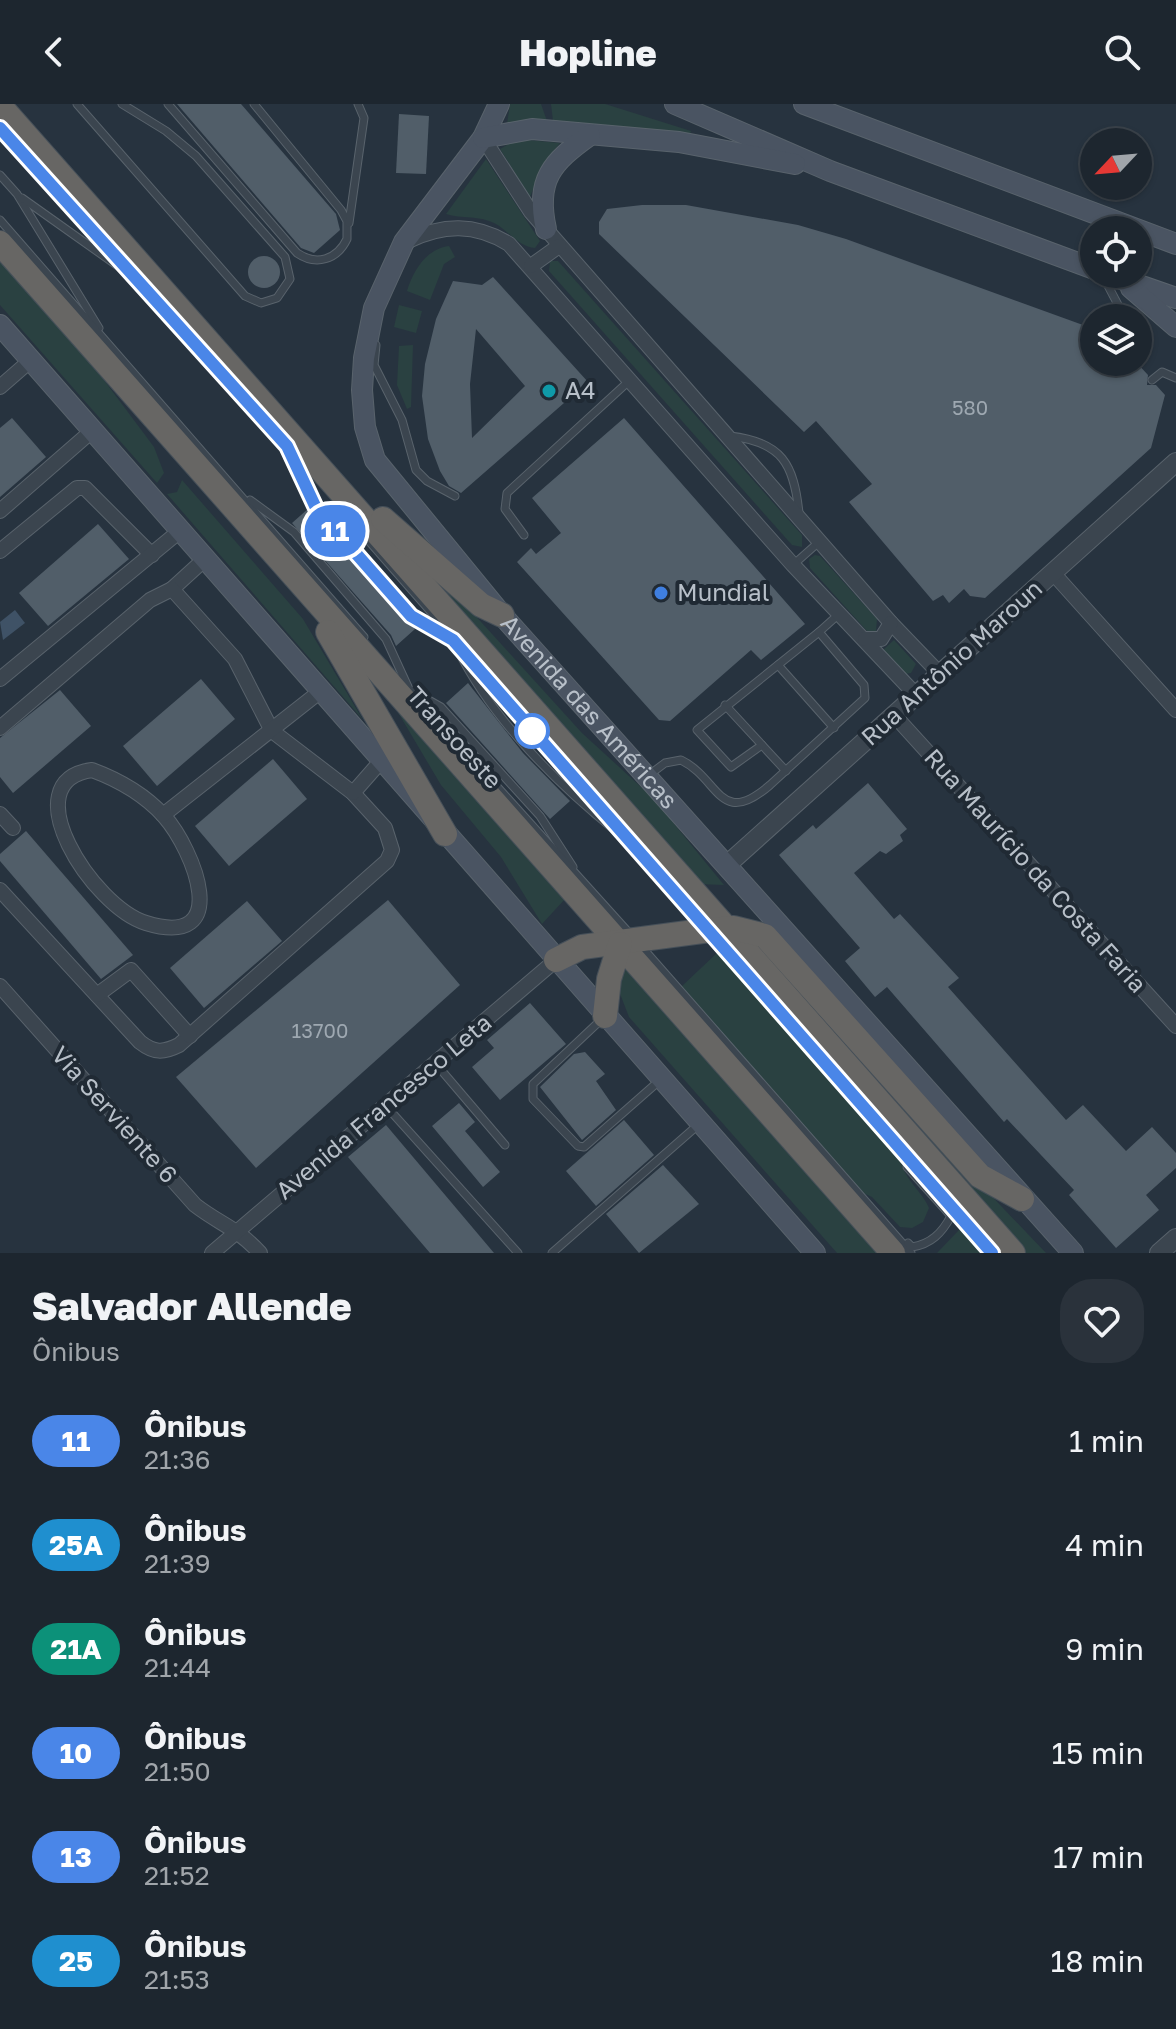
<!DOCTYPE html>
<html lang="pt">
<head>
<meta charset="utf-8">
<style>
  :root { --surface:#1d262f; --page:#2a323b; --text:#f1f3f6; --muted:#a0a5aa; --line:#3b434b }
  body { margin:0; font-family:"Golos Text",sans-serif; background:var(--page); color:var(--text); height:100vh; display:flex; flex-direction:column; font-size:30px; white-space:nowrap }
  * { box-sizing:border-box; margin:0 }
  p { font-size:26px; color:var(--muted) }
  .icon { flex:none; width:44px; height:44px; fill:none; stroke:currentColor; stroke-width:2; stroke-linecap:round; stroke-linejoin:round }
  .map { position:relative; height:1149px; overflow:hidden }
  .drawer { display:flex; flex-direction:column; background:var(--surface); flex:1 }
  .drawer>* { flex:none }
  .badge { padding:0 16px; border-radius:26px; font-size:28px; line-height:52px }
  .needle { width:52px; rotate:244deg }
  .controls { position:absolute; left:1080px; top:24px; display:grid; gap:16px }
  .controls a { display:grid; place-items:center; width:72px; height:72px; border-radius:50%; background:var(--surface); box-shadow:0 2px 6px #0004,0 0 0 2px var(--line); font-size:40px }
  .map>.badge { position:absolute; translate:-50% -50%; box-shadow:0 0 0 4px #fff }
  .round { display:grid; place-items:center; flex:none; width:84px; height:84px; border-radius:32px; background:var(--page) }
  .overview { display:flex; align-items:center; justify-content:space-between; height:136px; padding:0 32px }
  h1 { font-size:38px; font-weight:800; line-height:60px }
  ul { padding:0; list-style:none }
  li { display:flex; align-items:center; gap:24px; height:104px; padding:0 32px }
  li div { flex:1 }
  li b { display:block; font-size:30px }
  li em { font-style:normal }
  li .badge { min-width:88px; font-weight:700; text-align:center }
  header { display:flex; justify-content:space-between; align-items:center; height:104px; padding:0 32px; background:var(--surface); font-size:36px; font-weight:800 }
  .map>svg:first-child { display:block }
</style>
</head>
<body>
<header><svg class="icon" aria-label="back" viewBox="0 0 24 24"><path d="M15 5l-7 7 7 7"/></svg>Hopline<svg class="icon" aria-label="search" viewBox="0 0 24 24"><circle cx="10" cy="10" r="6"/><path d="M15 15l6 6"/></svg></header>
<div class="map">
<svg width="1176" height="1149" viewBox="0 0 1176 1149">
  <rect width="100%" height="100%" fill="#27333f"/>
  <g fill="#2a4141">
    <polygon points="510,0 541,0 547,17 507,20"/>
    <polygon points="551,0 605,0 691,27 690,31 553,17"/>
    <polygon points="528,36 560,39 543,60 530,93 500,45 514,37"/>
    <path d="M 486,55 L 540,137 L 535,144 C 521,144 509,128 496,120 C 480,111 461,115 446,110 Z"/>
    <path d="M 449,142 L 455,153 L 444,160 L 430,196 L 407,187 C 413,167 426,145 449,142 Z"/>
    <polygon points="0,156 86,252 154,343 164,369 157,379 0,201"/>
    <polygon points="550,157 558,157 802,431 802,443 792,441 549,167"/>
    <polygon points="399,201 422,207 416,229 394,223"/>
    <polygon points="413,241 411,303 407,305 397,281 399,242"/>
    <polygon points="182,376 303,515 363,616 167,390 177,388"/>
    <polygon points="815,451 820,452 877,515 876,527 867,527 810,464 809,455"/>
    <polygon points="434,475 462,497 582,629 653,694 724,781 697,780"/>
    <polygon points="894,536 916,560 911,569 905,570 883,546"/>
    <polygon points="383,583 565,795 542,820 501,753 441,681"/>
    <path d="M 718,848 L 901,1057 C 904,1075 922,1087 929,1104 L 923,1118 L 912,1124 L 900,1123 L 872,1093 L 863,1089 L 681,883 Z"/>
    <polygon points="759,851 786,864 962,1061 1046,1149 1023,1149"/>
    <polygon points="626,865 879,1149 837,1149 629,913 617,882"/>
    <polygon points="960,1125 982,1149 937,1149"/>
  </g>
  <polygon fill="#3f5266" points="15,506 25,519 3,536 0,518"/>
  <g fill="#515e69" fill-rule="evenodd">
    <polygon points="177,0 241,0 336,110 340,126 314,149 301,144"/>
    <polygon points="399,10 429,12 426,70 396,69"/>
    <polygon points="642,101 686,101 798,121 846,135 1094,225 1094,258 1136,258 1148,271 1147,281 1156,281 1165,291 1151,344 985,494 970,492 964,485 949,499 943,491 933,497 849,398 872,380 816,317 804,328 599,130 599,118 607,105"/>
    <circle cx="264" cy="168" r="16"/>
    <path d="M 493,173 L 588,278 L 461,389 L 449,382 L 440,367 L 428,335 L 422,292 L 425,260 L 436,215 L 453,177 L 482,181 ZM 476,225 L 525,282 L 472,334 L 470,280 Z"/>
    <polygon points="12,314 46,353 0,393 0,324"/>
    <polygon points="624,314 805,520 761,556 751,546 670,617 659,616 517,458 531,444 536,450 561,429 532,394"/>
    <polygon points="309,404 415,525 396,542 391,531 292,419"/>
    <polygon points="98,420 129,455 48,522 19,489"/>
    <polygon points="201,575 235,615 157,682 123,642"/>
    <polygon points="468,579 523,649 570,697 550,715 446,599"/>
    <polygon points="60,586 91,622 13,689 0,673 0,634"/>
    <polygon points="273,655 307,695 229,762 195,722"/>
    <polygon points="868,679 907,725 900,731 903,737 886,750 880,747 854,769 894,815 900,810 959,874 948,883 1066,1016 1083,1001 1126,1047 1152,1023 1176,1049 1176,1064 1146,1091 1159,1106 1116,1144 1069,1091 1074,1086 1007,1015 1004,1018 887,883 875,893 845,857 860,844 779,751 813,721 816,725"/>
    <polygon points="26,727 133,851 101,875 0,757 0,750"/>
    <polygon points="388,796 460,881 256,1064 176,973"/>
    <polygon points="247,797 282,837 204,904 170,864"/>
    <polygon points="530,899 566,940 500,996 472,963 494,944 487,936"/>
    <polygon points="585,948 605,970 596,977 616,1006 582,1036 540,983 574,950"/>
    <polygon points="459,999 475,1018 465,1027 500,1068 483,1083 432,1022"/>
    <polygon points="624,1016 654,1051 596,1102 566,1067"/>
    <polygon points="386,1021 494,1149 430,1149 348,1053"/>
    <polygon points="663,1061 699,1100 639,1149 606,1110"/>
  </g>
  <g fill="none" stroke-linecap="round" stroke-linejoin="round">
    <g stroke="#59636c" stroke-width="9">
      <g id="service">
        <polyline points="77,0 245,192 261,199 277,194 290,175 285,153 196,52 166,27 122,0"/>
        <path d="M 168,0 L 297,149 C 316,162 337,156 347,135 L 347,117 L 341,106 L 254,0"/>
        <polyline points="0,24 133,170"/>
        <polyline points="0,71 17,90 99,224"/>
        <polyline points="22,94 139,177"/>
        <polyline points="0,116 364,533"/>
        <polyline points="349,119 364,14 358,0"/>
        <polyline points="1105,176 1125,214"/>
        <polyline points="376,241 374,261 402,316 416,366 427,377 455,392"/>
        <polyline points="1152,276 1162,268 1176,274"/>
        <path d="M 730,332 C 782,338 794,360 799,409"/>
        <polyline points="287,342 316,404 411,512 448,534"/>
        <polyline points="250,396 294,428 386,535 409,585 441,603 540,712 573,763"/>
        <polyline points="361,428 706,822"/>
        <polyline points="524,431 505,405 507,389 629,277"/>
        <polyline points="793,461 820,437"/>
        <path d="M 458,546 C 491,614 558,681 617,728"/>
        <polyline points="778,561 834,624"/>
        <polyline points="725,601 786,667"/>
        <polyline points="762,641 731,663 697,626 819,528"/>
        <path d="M 649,671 L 665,659 L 681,656 C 720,675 719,725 770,681 L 865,594 L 864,581 L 819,528 L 839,510"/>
        <polyline points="492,677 631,831"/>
        <polyline points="714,831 992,1149"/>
        <polyline points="640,841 911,1149"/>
        <polyline points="603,914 533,980 533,995 578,1042 584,1043 659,977"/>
        <polyline points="436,960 505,1041"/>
        <polyline points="386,1002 518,1149"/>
        <path d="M 908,1139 L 912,1143 C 931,1140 942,1129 951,1112 L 907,1063 L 908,1054"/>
        <polyline points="552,1149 698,1021"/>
      </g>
    </g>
    <g stroke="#59636c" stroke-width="16">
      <g id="minor">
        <polyline points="483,34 531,108 891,519 940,570"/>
        <path d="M 408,137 C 443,120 475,119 509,140 L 793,461 L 916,591"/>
        <polyline points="531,162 559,142"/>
        <polyline points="0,283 31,256"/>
        <polyline points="0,407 93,326"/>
        <polyline points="0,447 77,384 85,384 152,451"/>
        <polyline points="1053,469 1176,606"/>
        <polyline points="172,485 206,454"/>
        <polyline points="865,535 881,535 891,519"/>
        <polyline points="0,575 181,426"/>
        <polyline points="894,611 1176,922"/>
        <path d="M 0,624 L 150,496 L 172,485 L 235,555 L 272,627 L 353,689 L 385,724 L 392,746 L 387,757 L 179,941 C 163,949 154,949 140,938 L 0,786"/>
        <path d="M 92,666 C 119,676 144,690 164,712 C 194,746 234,846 146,819 C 93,803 11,677 92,666 Z"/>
        <polyline points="353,689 382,656"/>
        <polyline points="0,710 13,724"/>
        <polyline points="163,711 322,586"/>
        <path d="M 0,882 L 195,1101 C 221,1121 236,1123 260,1149"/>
        <polyline points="97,891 131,866 190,932"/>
        <polyline points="212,1149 556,856"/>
      </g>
    </g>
    <g stroke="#59636c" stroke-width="20">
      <g id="tertiary">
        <polyline points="728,760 1176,358"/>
        <polyline points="1159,1149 1176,1134"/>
      </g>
    </g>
    <g stroke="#59636c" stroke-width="22">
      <g id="secondary">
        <path id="s1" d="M 499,0 L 483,34 L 404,138 L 374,204 L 364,254 L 362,286 L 365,323 L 375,356 L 502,511 L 1073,1149"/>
        <polyline points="675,0 830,67 1094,165"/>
        <polyline points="804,0 1176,140"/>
        <polyline points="483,34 532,25 679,38 795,60"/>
        <path d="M 546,125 C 535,76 552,58 590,31"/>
        <polyline points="1107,170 1176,194"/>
        <polyline points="1131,184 1176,223"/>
        <polyline points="0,221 815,1149"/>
      </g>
    </g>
    <g stroke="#465059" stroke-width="26">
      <g id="trunk">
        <polyline points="0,2 1013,1149"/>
        <polyline points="0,139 893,1149"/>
        <polyline points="383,415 481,501 502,511"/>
        <polyline points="328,528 445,730"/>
        <polyline points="556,856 582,843 710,826 734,824 765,832 980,1072 1022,1095"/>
        <polyline points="605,912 609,875 620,840"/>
      </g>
    </g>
    <use href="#service" stroke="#3b454f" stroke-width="7"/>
    <use href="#minor" stroke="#3b454f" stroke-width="14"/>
    <use href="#tertiary" stroke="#3b454f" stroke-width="18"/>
    <use href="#secondary" stroke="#4a5462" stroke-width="20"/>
    <use href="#trunk" stroke="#676664" stroke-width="24"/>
  </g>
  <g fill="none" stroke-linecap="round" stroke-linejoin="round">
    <g stroke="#fff" stroke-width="18">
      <polyline id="line" points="0,24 287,342 316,404 411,512 453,536 992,1149"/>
    </g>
    <use href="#line" stroke="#4a86e8" stroke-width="12"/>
  </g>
  <circle fill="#0f9aa8" stroke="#202a34" stroke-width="3" cx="549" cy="287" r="8"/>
  <circle fill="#3f7fe0" stroke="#202a34" stroke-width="3" cx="661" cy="489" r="8"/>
  <circle fill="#fff" stroke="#4a86e8" stroke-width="4" cx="532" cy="627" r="16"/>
  <g text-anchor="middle" stroke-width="8" stroke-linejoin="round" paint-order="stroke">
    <g font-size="20" fill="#9ea8b1">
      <text x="970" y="311">580</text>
      <text x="320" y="934">13700</text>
    </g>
    <g font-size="24" fill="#b8c0c9" stroke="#202a34" text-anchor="start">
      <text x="565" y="295">A4</text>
      <text x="677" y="497">Mundial</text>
    </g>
    <g font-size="24" fill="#b8c0c9" stroke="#202a34">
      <text transform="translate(952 559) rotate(-42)" y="8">Rua Antônio Maroun</text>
      <text dy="8" stroke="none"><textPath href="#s1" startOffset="726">Avenida das Américas</textPath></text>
      <text transform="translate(454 634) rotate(48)" y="8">Transoeste</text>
      <text transform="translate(1035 767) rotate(48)" y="8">Rua Maurício da Costa Faria</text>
      <text transform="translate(384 1003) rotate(-40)" y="8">Avenida Francesco Leta</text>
      <text transform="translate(114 1011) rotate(48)" y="8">Via Serviente 6</text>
    </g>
  </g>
</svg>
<div class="controls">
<a><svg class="needle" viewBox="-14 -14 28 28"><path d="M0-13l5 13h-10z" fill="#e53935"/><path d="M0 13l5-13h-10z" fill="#a0a5aa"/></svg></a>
<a><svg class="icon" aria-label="locate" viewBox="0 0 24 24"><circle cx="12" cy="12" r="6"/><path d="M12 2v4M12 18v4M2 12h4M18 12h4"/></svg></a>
<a><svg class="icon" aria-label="layers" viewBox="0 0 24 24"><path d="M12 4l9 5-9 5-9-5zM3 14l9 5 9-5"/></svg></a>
</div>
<b class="badge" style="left:335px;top:427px;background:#4a86e8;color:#fff">11</b>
</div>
<section class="drawer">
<div class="overview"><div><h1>Salvador Allende</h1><p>Ônibus</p></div><a class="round"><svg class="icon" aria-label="heart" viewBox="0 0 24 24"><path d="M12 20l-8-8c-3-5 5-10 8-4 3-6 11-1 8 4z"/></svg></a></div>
<ul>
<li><span class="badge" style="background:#4a86e8;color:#fff">11</span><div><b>Ônibus</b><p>21:36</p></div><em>1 min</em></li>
<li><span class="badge" style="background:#1f8fcf;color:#fff">25A</span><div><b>Ônibus</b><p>21:39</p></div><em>4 min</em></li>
<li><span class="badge" style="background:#0c9179;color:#fff">21A</span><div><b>Ônibus</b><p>21:44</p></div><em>9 min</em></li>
<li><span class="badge" style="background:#4a86e8;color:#fff">10</span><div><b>Ônibus</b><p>21:50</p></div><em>15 min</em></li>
<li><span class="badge" style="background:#4a86e8;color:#fff">13</span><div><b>Ônibus</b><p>21:52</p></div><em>17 min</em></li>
<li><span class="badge" style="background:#1f8fcf;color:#fff">25</span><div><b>Ônibus</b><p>21:53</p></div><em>18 min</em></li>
</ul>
</section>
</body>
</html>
